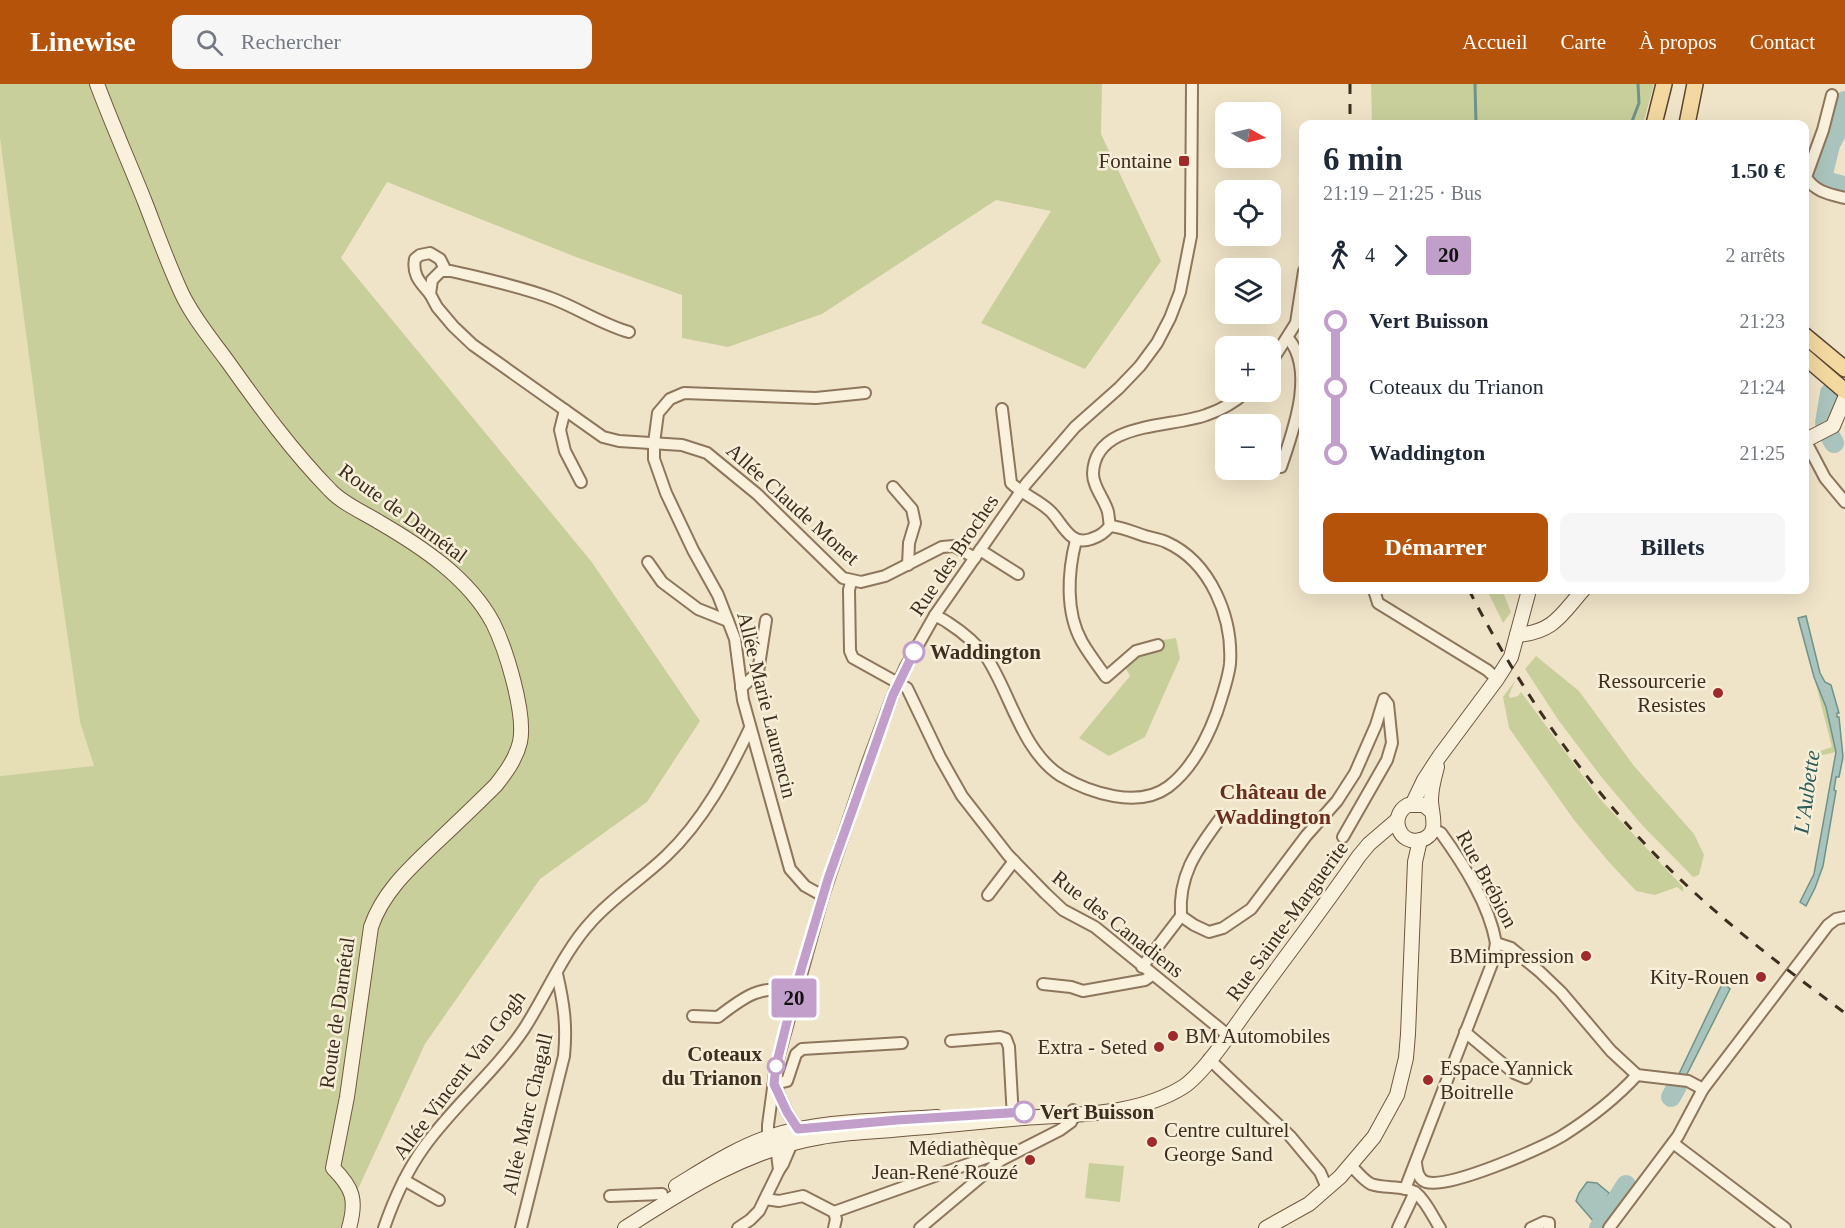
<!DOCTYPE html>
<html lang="fr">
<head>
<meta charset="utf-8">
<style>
  :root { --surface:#fff; --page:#f6f6f7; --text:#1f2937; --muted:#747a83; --accent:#b45309 }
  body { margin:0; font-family:"Times New Roman",serif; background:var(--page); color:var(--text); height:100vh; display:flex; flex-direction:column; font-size:22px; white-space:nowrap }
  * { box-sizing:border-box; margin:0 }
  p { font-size:20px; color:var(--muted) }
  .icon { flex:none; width:33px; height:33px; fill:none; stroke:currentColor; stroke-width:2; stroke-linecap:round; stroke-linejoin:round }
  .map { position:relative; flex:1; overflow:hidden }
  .details { position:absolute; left:1299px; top:36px; width:510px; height:474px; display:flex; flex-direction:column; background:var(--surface); border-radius:12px; box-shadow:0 6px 24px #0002 }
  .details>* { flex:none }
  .badge { padding:0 12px; border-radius:4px; font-size:21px; line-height:39px }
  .needle { width:39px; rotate:98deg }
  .buttons { position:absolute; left:1215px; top:18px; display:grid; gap:12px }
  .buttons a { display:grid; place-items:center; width:66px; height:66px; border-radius:12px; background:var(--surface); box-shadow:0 6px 24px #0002; font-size:30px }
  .map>.badge { position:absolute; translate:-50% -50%; box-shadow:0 0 0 3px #fff }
  .legs { display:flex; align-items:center; gap:9px; height:66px; padding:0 24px; font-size:20px }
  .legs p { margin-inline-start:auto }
  .overview { display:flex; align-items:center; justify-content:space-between; height:102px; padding:0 24px }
  h1 { font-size:33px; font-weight:800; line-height:45px }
  .button { display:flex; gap:12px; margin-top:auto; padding:12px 24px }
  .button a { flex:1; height:69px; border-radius:12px; background:var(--accent); color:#fff; font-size:24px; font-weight:800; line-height:69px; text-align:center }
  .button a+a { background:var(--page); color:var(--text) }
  ul { padding:0 24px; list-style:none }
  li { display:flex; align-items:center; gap:21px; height:66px; font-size:22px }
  li i { display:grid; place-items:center; width:9px; height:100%; margin:0 8px; background:currentColor }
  li i::after { content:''; width:15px; height:15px; margin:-8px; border:4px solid; border-radius:50%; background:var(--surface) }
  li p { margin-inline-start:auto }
  li:first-child i { background:linear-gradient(#0000 50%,currentColor 0) }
  li:last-child i { background:linear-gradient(currentColor 50%,#0000 0) }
  header { display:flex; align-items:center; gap:36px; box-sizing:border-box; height:84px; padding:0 30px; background:var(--accent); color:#fff }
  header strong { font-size:28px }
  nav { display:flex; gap:33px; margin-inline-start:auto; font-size:21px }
  .search { width:420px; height:54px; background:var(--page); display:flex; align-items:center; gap:15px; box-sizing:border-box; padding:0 21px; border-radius:12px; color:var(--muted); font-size:22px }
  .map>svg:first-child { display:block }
</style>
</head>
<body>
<header>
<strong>Linewise</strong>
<div class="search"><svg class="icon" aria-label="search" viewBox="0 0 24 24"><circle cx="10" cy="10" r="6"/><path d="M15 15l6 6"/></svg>Rechercher</div>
<nav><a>Accueil</a><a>Carte</a><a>À propos</a><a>Contact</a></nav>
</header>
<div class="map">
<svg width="1845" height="1144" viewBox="0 0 1845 1144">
  <rect width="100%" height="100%" fill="#f0e4c8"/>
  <polygon fill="#e6deb5" points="0,54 53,452 80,638 94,683 0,692"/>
  <g fill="#c9cf9b">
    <polygon points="0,0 1102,0 1101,50 1161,177 1085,285 981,239 1051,127 996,116 822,230 728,263 682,254 682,211 576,173 387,98 341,174 591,477 700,637 647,718 540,795 425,960 340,1144 0,1144 0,692 94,682 80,638 53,452 0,54"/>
    <polygon points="1371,0 1654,0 1643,40 1372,40"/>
    <polygon points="1487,506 1502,506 1511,528 1503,539"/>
    <polygon points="1176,554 1180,574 1145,653 1109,672 1079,654 1130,592 1125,583 1142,569 1161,564 1162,556"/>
    <polygon points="1536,572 1579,607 1634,682 1694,750 1704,771 1699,791 1693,793 1642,741 1603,695 1559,637 1525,585"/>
    <polygon points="1814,593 1826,623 1836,668 1815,673 1817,668 1832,663"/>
    <polygon points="1515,597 1509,611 1510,614 1518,612 1521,608 1600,715 1683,803 1683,808 1677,803 1655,811 1636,807 1608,777 1574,736 1509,644 1503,613"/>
    <polygon points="1089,1079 1124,1082 1120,1118 1085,1114"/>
  </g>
  <g fill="#a9c4bc" stroke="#6f938a" stroke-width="1.5">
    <polygon points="1806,532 1820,589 1825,598 1831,601 1839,629 1837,629 1837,633 1839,633 1843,673 1839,693 1836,693 1834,706 1836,707 1823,782 1815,804 1806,822 1800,818 1814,790 1836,668 1826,623 1814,593 1798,534"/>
    <polygon points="1723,898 1730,905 1686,992 1678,992"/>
    <polygon points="1587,1098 1597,1099 1609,1109 1606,1119 1595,1139 1576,1117 1579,1109"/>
  </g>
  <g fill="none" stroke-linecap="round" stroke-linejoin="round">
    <g stroke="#6f938a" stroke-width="3">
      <polyline points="1475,0 1476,40"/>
      <polyline points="1631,40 1639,19 1638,0"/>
    </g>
    <g stroke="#a9c4bc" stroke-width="20">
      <polyline points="1840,101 1828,98 1823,90 1830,61 1843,36 1845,17"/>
      <polyline points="1825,339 1830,309"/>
      <polyline points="1830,352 1834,359"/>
      <polyline points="1671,1013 1677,1002"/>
      <polyline points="1599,1144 1626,1101"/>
    </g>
    <g stroke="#8d765c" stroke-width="14">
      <g id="street">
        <path d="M 1832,11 L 1823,46 L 1806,93 C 1815,108 1829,110 1845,114"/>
        <path d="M 430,210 C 420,198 412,191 415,175 L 420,171 L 430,169 L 440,175 L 446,187"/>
        <path d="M 629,248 C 601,240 578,224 551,214 C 519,202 485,195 451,187 L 441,187 L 432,196 L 430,210 L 437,223 L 453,242 L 473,261 L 603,353 L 619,357 L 682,361 L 707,369 L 757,410 L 843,494 L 861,498 L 885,492 L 942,463 L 954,462 L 975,474"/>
        <polyline points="1270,280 1296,239 1304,187"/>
        <path d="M 1002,325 L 1011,399 C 1022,410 1037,415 1049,426 C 1062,437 1069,463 1091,455 C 1100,452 1104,449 1110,442"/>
        <polyline points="565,326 560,346 565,367 581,398"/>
        <polyline points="1805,356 1825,394 1845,418"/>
        <path d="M 1281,383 C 1293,347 1316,287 1288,254"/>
        <polyline points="893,403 912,425 915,439 909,459 908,481"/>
        <path d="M 1110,442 C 1109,438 1109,433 1108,428 C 1105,416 1093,403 1093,390 C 1094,337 1171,344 1206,331 C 1221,326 1235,318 1246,308"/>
        <path d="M 1076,456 C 1068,487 1065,528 1082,558 C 1089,570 1098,582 1106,593 L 1136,567 L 1158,561"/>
        <polyline points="980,466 1018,490"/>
        <polyline points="648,478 662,498 698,525 728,537"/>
        <polyline points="851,498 849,506 850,567 853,574 907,604 940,673 962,712 1008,771 1045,809 1063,826 1095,843 1229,952"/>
        <polyline points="1374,506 1378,519 1487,586 1497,595"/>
        <path d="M 935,531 C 939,534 943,535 947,538 C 961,547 977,560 987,574 C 1011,611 1022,667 1061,692 C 1090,709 1138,725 1168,703 C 1192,685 1207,655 1217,628 C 1222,612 1228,596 1230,580 C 1233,534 1211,478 1166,458 C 1160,455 1152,454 1145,452 C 1133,448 1122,443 1110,442"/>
        <polyline points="741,604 758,588 766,536"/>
        <path d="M 1433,745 L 1441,749 C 1464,781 1489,820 1496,859 L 1511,864 L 1539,887 L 1561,908 L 1611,967 L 1637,991 L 1688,997 L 1703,1005"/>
        <polyline points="988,811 1014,777"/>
        <polyline points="823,812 805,802 790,785 743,616 735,555 718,511 693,466 666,409 654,375 654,359 658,329 670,315 684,309 816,314 865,309"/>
        <path d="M 1181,832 C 1178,789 1198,765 1222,732"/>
        <polyline points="1142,883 1181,832 1194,841 1209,848 1223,844 1251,825 1306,752 1337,717 1355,689 1376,641 1384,615 1388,620 1392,659 1387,676 1343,753"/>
        <polyline points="1043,900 1071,903 1083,907 1145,896 1152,891"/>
        <path d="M 693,932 L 718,933 C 745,912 760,901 795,906"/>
        <polyline points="1465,948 1514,989 1526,994"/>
        <polyline points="951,957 1000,953 1006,955 1009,963 1013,1034"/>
        <polyline points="1209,975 1290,1052 1320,1088 1327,1104"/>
        <polyline points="774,1000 787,997 796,970 802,965 902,959"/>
        <polyline points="1673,1059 1785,1144"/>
        <path d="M 1416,1079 C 1417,1087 1418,1095 1426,1098 C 1449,1105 1540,1065 1562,1052 C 1589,1035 1616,1014 1637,991"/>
        <path d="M 1350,1081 C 1357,1087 1363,1096 1371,1100 C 1384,1105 1406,1101 1416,1109 C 1426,1117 1433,1133 1440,1144"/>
        <polyline points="779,1086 777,1070 768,1048 768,1041 776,982 823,812 868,678 893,611 905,584 935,531 1026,400 1075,343 1119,304 1140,282 1157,259 1170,234 1180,208 1191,152 1192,0"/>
        <polyline points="404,1096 439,1116"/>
        <polyline points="1405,1105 1493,877 1496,859"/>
        <polyline points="610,1112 662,1110"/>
        <polyline points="765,1115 779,1117 803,1112 834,1128 988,1073 1001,1076"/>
        <path d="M 384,1144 C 394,1115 406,1088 424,1063 C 454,1021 495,988 524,945 C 546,911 564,867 591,838 C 613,813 642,795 666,772 C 703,737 728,690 750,644"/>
        <path d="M 521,1144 L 564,972 C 567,942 564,920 557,890"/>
        <polyline points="738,1144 750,1136 759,1127 779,1086 783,1080 798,1045 787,1028 774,1000"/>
        <polyline points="834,1144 836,1135 834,1128"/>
        <polyline points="920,1144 1001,1076 1060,1046 1071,1038 1073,1034 1073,1026"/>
        <polyline points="1398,1144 1415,1108"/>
        <polyline points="1531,1144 1544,1138 1549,1139 1549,1144"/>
        <polyline points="1609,1144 1678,1052 1703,1005 1828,841 1836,835 1845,833"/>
      </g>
    </g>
    <g stroke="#6f573f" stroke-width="16">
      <g id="secondary">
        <path d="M 97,0 C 112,40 129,78 145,118 C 157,149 168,180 182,210 C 194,235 212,256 228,278 C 260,323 292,367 330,406 C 343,420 363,428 379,438 C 422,463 469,494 493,539 C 506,565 526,630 520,658 C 516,675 506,688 496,701 C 477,720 458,738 439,756 C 412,782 383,807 371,843 L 347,1013 L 333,1084 C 353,1104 357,1116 349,1144"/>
        <polyline points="1804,357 1833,342 1845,314"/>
        <path d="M 1517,551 C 1554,548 1561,531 1583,506"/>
        <polyline points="1413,719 1424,696 1439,673 1497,595 1511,573 1529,506"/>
        <path d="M 1432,728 L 1424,721 L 1408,721 C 1388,732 1399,762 1421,756 C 1441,750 1431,730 1431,716 C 1431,704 1434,694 1437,683"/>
        <path d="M 676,1102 C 706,1084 736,1064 769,1053 C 819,1036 884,1037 937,1033"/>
        <path d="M 625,1144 C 686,1105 748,1065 821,1053 C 848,1048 875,1048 902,1045 C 943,1042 983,1037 1024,1034 C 1077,1030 1136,1032 1183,1003 C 1202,991 1230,950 1244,930 C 1282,877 1322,826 1359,772 L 1369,760 L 1397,736"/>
        <polyline points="1266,1144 1309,1120 1340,1093 1374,1053 1397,1011 1406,974 1408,950 1415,778 1420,756"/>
      </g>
    </g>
    <g stroke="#5b4430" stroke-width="18">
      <g id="primary">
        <polyline points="1654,40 1664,0"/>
        <polyline points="1687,40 1695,0"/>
        <polyline points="1804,251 1845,285"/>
        <polyline points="1804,272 1845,307"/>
      </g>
    </g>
    <use href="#street" stroke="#faf1dc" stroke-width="10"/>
    <use href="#secondary" stroke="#faf1dc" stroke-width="14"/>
    <use href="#primary" stroke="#f3d9a0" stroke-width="15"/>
    <g stroke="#3d2e20" stroke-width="3" stroke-dasharray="10 10" stroke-linecap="butt">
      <polyline points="1350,0 1350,40"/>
      <path d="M 1469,506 C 1526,618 1602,725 1696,810 C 1743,853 1794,891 1845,929"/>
    </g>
  </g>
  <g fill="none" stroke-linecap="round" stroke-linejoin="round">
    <g stroke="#fff" stroke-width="14">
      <polyline id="line-1" points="914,568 893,611 828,795 795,906 776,982 774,1000 787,1028 798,1045 897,1036 1024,1028"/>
    </g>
    <use href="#line-1" stroke="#c29fca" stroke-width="9"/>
  </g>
  <g fill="#9e2a2b" stroke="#f7eed8" stroke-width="2">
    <rect x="1178" y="71" width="12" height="12" rx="3"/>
    <circle cx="1718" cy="609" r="6"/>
    <circle cx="1586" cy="872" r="6"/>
    <circle cx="1761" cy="893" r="6"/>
    <circle cx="1173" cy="952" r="6"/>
    <circle cx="1159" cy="963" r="6"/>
    <circle cx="1428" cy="996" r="6"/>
    <circle cx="1152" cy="1058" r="6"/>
    <circle cx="1030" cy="1076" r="6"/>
  </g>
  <g fill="#fff" stroke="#c29fca" stroke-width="3">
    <circle cx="914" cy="568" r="10"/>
    <circle cx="776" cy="982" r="8"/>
    <circle cx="1024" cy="1028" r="10"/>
  </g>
  <g text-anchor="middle" stroke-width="5" stroke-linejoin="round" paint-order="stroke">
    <g font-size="21" fill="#3d2e20" stroke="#f7eed8" text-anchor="end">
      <text x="1172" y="84">Fontaine</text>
      <text x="1706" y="604">Ressourcerie<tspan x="1706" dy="24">Resistes</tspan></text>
      <text x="1574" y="879">BMimpression</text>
      <text x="1749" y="900">Kity-Rouen</text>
      <text x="1185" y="959" text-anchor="start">BM Automobiles</text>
      <text x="1147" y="970">Extra - Seted</text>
      <text x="1440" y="991" text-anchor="start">Espace Yannick<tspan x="1440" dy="24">Boitrelle</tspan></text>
      <text x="1164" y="1053" text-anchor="start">Centre culturel<tspan x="1164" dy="24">George Sand</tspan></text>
      <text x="1018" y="1071">Médiathèque<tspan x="1018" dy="24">Jean-René Rouzé</tspan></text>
    </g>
    <g font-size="21" fill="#3d2e20" stroke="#f7eed8">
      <text transform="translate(793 420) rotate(42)" y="7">Allée Claude Monet</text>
      <text transform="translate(403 429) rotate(36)" y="7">Route de Darnétal</text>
      <text transform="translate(954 471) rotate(-56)" y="7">Rue des Broches</text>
      <text transform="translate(767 621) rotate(76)" y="7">Allée Marie Laurencin</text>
      <text transform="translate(1487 795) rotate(62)" y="7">Rue Brébion</text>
      <text transform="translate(1287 837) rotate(-54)" y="7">Rue Sainte-Marguerite</text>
      <text transform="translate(1118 840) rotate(38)" y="7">Rue des Canadiens</text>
      <text transform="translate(337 929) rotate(-82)" y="7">Route de Darnétal</text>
      <text transform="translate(459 991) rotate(-53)" y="7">Allée Vincent Van Gogh</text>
      <text transform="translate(527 1030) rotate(-77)" y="7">Allée Marc Chagall</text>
    </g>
    <g font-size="21" font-weight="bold" fill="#3d2e20" stroke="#f7eed8" text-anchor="start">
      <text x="930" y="575">Waddington</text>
      <text x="762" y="977" text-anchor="end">Coteaux<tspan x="762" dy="24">du Trianon</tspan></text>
      <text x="1040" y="1035">Vert Buisson</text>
    </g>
    <g font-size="22" font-weight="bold" fill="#6b2e1e" stroke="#f7eed8">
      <text x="1273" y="715">Château de<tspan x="1273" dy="25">Waddington</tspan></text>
    </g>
    <g font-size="22" font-style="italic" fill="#2f5d5a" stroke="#f7eed8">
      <text transform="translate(1806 708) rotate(-82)" y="8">L'Aubette</text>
    </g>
  </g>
</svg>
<div class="buttons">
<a><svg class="needle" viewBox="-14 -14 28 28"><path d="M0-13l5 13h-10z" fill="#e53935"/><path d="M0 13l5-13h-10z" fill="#747a83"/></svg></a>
<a><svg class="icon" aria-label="locate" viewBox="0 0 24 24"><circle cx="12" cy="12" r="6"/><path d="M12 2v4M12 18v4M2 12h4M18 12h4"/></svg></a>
<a><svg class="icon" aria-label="layers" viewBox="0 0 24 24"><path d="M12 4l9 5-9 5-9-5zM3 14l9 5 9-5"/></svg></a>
<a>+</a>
<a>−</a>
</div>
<b class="badge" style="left:794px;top:914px;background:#c29fca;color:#111">20</b>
<section class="details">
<div class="overview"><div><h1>6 min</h1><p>21:19 – 21:25 · Bus</p></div><b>1.50 €</b></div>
<div class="legs"><svg class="icon" aria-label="walk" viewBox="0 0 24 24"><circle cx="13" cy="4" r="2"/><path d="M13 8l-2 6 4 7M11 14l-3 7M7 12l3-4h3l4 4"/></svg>4<svg class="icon" aria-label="forward" viewBox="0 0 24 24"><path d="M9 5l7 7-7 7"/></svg><b class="badge" style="background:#c29fca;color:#111">20</b><p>2 arrêts</p></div>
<ul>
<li><i style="color:#c29fca"></i><b>Vert Buisson</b><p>21:23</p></li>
<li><i style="color:#c29fca"></i><span>Coteaux du Trianon</span><p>21:24</p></li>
<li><i style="color:#c29fca"></i><b>Waddington</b><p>21:25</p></li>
</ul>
<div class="button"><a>Démarrer</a><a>Billets</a></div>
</section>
</div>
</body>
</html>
